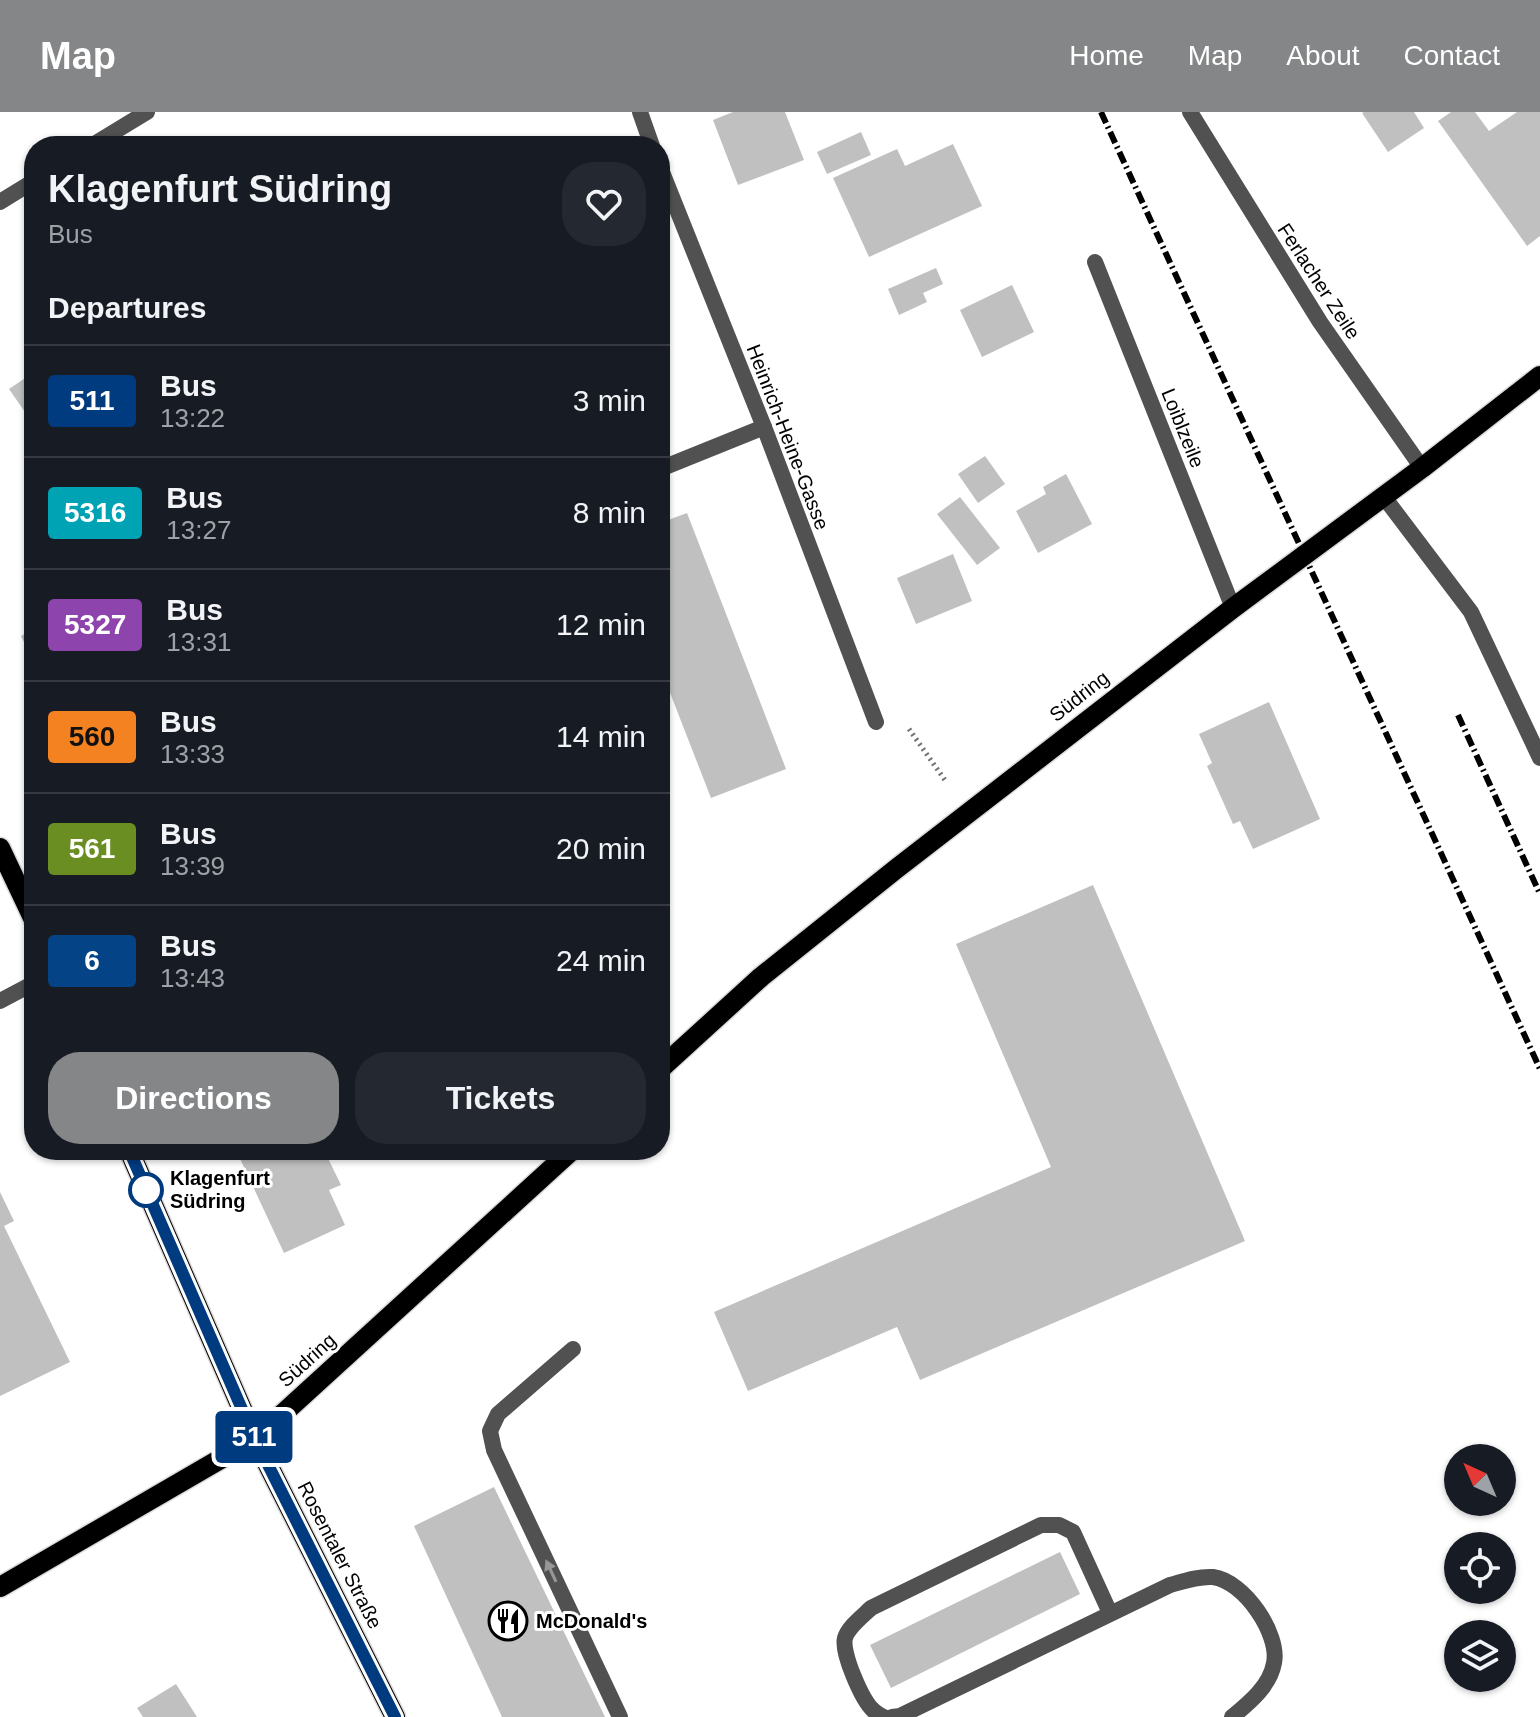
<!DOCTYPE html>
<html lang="en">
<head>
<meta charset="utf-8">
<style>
  :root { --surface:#171b24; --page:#242831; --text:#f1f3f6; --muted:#9ea1a6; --line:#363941; --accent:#858687 }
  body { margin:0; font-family:Helvetica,sans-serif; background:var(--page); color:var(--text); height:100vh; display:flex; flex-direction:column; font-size:30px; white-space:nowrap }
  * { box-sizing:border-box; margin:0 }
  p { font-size:26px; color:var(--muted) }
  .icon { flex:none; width:44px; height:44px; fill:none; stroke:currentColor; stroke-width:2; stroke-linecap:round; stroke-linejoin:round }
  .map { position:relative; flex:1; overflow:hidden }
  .sheet { position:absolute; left:24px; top:24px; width:646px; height:1024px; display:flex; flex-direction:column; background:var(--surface); border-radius:32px; box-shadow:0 2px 6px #0004 }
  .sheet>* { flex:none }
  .badge { padding:0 16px; border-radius:6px; font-size:28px; line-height:52px }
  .needle { width:52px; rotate:316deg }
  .fabs { position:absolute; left:1444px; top:1332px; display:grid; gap:16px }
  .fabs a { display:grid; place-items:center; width:72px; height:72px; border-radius:50%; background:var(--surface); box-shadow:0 2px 6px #0004; font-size:40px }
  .map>.badge { position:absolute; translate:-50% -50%; box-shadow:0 0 0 4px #fff }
  h2 { padding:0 24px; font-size:30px; line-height:72px }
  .round { display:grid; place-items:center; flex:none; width:84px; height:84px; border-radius:32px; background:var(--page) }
  .summary { display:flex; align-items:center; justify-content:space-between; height:136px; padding:0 24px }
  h1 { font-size:38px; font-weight:600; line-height:60px }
  .action { display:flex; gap:16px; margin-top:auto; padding:16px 24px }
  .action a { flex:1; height:92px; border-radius:32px; background:var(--accent); color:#fff; font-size:32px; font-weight:600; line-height:92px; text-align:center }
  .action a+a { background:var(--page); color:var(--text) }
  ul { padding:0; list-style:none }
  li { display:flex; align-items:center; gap:24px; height:112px; padding:0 24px; border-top:2px solid var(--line) }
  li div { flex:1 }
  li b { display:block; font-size:30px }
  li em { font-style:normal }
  li .badge { min-width:88px; font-weight:700; text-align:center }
  header { display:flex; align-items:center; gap:48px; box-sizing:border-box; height:112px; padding:0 40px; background:var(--accent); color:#fff }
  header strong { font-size:38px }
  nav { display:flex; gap:44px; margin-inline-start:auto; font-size:28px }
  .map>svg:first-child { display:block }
</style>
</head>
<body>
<header>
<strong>Map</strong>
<nav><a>Home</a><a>Map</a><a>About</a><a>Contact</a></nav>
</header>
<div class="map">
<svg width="1540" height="1605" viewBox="0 0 1540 1605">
  <rect width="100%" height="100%" fill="#fff"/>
  <g fill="#c0c0c0">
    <polygon points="733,0 785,0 804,48 738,73 713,8"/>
    <polygon points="1364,0 1414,0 1424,16 1388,40 1362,1"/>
    <polygon points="1451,0 1475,0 1489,19 1517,0 1540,0 1540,124 1527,134 1438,9"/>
    <polygon points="861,20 871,43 827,62 817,40"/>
    <polygon points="953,32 982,94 869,145 833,66 897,37 905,54"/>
    <polygon points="936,156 943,172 923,181 927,190 899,203 888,177"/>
    <polygon points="1012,173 1034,220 982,245 960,198"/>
    <polygon points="34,260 34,313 9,277"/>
    <polygon points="985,344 1005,372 978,391 958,362"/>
    <polygon points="1066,362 1092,412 1038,441 1016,399 1046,382 1043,375"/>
    <polygon points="960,385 1000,436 977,453 937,402"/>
    <polygon points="687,401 786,657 711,686 660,555 660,411"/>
    <polygon points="953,442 972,489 916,512 897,466"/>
    <polygon points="34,517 34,550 21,524"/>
    <polygon points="1269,590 1320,707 1253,737 1240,709 1233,712 1207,654 1212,651 1199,622"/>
    <polygon points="1093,773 1245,1129 920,1268 897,1215 748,1279 714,1200 1051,1055 956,832"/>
    <polygon points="236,1038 324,1038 341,1073 329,1078 345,1113 284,1141"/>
    <polygon points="0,1080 14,1109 4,1114 70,1250 0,1284"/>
    <polygon points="494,1375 605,1605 502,1605 414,1414"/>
    <polygon points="1060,1440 1080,1482 891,1576 870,1533"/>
    <polygon points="176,1572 197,1605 143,1605 137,1596"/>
  </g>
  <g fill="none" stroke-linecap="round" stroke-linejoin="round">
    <g stroke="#dbdbdb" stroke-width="23">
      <g id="primary">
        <polyline points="0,736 34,808"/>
        <polyline points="660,957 761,865 896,757 1233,496 1422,356 1540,264"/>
        <polyline points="129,1038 255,1327 395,1605"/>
        <polyline points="0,1475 255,1327 572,1038"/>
      </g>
    </g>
    <polyline stroke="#737373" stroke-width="5" stroke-dasharray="2 4" stroke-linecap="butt" points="909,617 947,671"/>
    <g stroke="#515151" stroke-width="16">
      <polyline points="1095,150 1233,496"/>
      <polyline points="660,357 764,315"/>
      <polyline points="1384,385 1471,500 1540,646"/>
      <polyline points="573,1237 498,1302 490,1319 494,1338 620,1605"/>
      <path d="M 884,1605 C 881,1604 875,1600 873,1598 C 862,1588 841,1540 845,1526 C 848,1515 863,1504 871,1496 L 1041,1413 L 1059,1413 L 1073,1420 L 1110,1501"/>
      <path d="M 892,1605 L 900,1604 L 1170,1473 C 1184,1469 1198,1464 1213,1465 C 1244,1469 1280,1522 1274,1551 C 1270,1574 1249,1591 1232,1605"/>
    </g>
    <g stroke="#515151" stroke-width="16">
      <polyline points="640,0 652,34"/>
      <polyline points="1190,0 1320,210 1422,356"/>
      <polyline points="91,34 147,0"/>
      <polyline points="660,55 764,315 876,610"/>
      <polyline points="0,90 34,69"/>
      <polyline points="0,889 34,871"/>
    </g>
    <use href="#primary" stroke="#000" stroke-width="20"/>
    <g stroke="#000" stroke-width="6" stroke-dasharray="12 4 2 4" stroke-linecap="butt">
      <polyline points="1101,0 1540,957"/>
      <polyline points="1458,603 1540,782"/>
    </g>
  </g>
  <defs><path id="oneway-solid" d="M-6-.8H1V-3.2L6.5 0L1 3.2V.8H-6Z" transform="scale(2)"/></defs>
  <use fill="#979797" href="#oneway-solid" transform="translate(551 1459) rotate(-115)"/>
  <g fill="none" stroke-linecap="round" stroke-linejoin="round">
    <g stroke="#fff" stroke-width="18">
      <polyline id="line" points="129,1038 255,1327 395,1605"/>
    </g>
    <use href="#line" stroke="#003b80" stroke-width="12"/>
  </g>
  <defs>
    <g id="restaurant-ring" transform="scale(2)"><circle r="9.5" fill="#fff" stroke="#000" stroke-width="1.5"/><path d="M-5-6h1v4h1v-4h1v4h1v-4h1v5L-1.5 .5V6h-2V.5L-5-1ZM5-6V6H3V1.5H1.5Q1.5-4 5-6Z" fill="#000"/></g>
  </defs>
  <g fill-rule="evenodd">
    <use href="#restaurant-ring" x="508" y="1509"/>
  </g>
  <circle fill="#fff" stroke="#003b80" stroke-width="4" cx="146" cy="1078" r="16"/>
  <g text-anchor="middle" stroke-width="6" stroke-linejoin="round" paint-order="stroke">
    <g font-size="20" fill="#000" stroke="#fff">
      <text transform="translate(1319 169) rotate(57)" y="7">Ferlacher Zeile</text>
      <text transform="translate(1183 316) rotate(68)" y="7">Loiblzeile</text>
      <text transform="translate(788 325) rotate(69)" y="7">Heinrich-Heine-Gasse</text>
      <text transform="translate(1079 584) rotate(-38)" y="7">Südring</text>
      <text transform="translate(307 1248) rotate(-42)" y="7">Südring</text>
      <text transform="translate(340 1443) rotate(63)" y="7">Rosentaler Straße</text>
    </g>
    <g font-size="20" font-weight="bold" fill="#000" stroke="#fff" text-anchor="start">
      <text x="170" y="1073">Klagenfurt<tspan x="170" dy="23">Südring</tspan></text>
    </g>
    <g font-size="20" font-weight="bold" fill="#000" stroke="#fff" text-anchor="start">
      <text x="536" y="1516">McDonald's</text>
    </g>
  </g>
</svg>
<div class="fabs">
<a><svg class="needle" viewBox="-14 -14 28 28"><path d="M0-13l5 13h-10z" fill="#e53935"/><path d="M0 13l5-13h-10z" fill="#9ea1a6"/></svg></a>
<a><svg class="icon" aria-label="locate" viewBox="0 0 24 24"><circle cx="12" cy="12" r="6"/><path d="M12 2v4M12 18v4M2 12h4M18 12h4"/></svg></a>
<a><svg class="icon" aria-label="layers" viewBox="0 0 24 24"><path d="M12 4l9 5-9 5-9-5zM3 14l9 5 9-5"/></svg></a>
</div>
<b class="badge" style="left:254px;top:1325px;background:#003b80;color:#fff">511</b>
<section class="sheet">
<div class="summary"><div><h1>Klagenfurt Südring</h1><p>Bus</p></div><a class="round"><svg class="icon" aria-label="heart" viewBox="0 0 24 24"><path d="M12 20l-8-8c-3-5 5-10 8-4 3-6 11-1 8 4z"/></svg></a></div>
<h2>Departures</h2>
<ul>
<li><span class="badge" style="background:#003b80;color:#fff">511</span><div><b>Bus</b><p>13:22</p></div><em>3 min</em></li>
<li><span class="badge" style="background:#00a3b4;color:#fff">5316</span><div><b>Bus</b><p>13:27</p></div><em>8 min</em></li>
<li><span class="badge" style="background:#8e44ad;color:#fff">5327</span><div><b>Bus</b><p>13:31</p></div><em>12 min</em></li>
<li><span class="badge" style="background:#f58220;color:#111">560</span><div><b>Bus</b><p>13:33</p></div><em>14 min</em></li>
<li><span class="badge" style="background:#6b8e23;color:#fff">561</span><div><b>Bus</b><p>13:39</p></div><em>20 min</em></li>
<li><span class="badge" style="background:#044486;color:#fff">6</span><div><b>Bus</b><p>13:43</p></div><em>24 min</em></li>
</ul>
<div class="action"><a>Directions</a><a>Tickets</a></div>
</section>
</div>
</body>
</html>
